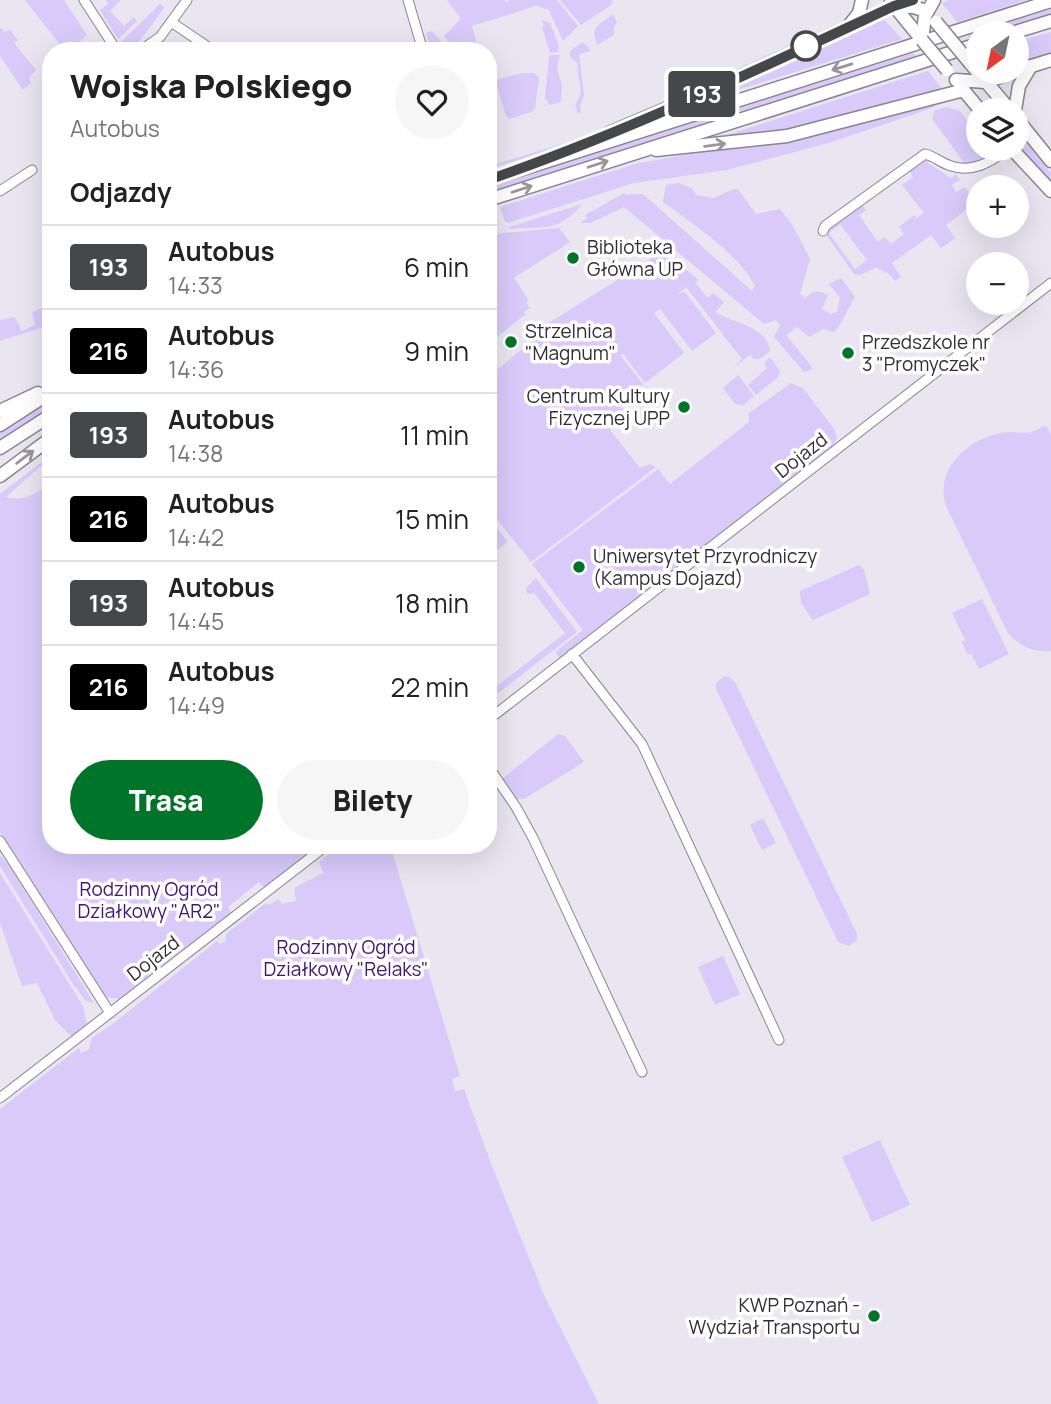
<!DOCTYPE html>
<html lang="pl">
<head>
<meta charset="utf-8">
<style>
  :root { --surface:#fff; --page:#f6f6f6; --text:#222; --muted:#767676; --line:#e0e0e0; --accent:#007428 }
  body { margin:0; font-family:Manrope,sans-serif; background:var(--page); color:var(--text); height:100vh; display:flex; flex-direction:column; font-size:26px; white-space:nowrap }
  * { box-sizing:border-box; margin:0 }
  p { font-size:23px; color:var(--muted) }
  .icon { flex:none; width:38px; height:38px; fill:none; stroke:currentColor; stroke-width:2; stroke-linecap:round; stroke-linejoin:round }
  .map { position:relative; flex:1; overflow:hidden }
  .side { position:absolute; left:42px; top:42px; width:455px; height:812px; display:flex; flex-direction:column; background:var(--surface); border-radius:28px; box-shadow:0 7px 28px #0002 }
  .side>* { flex:none }
  .badge { padding:0 14px; border-radius:5px; font-size:24px; line-height:46px }
  .needle { width:46px; rotate:213deg }
  .fabs { position:absolute; left:966px; top:21px; display:grid; gap:14px }
  .fabs a { display:grid; place-items:center; width:63px; height:63px; border-radius:50%; background:var(--surface); box-shadow:0 7px 28px #0002; font-size:35px }
  .map>.badge { position:absolute; translate:-50% -50%; box-shadow:0 0 0 4px #fff }
  h2 { padding:0 28px; font-size:26px; line-height:63px }
  .round { display:grid; place-items:center; flex:none; width:74px; height:74px; border-radius:37px; background:var(--page) }
  .summary { display:flex; align-items:center; justify-content:space-between; height:119px; padding:0 28px }
  h1 { font-size:33px; font-weight:800; line-height:52px }
  .cta { display:flex; gap:14px; margin-top:auto; padding:14px 28px }
  .cta a { flex:1; height:80px; border-radius:42px; background:var(--accent); color:#fff; font-size:28px; font-weight:800; line-height:80px; text-align:center }
  .cta a+a { background:var(--page); color:var(--text) }
  ul { padding:0; list-style:none }
  li { display:flex; align-items:center; gap:21px; height:84px; padding:0 28px; border-top:2px solid var(--line) }
  li div { flex:1 }
  li b { display:block; font-size:26px }
  li em { font-style:normal }
  li .badge { min-width:77px; font-weight:700; text-align:center }
  .map>svg:first-child { display:block }
</style>
</head>
<body>
<div class="map">
<svg width="1051" height="1404" viewBox="0 0 1051 1404">
  <rect width="100%" height="100%" fill="#e9e5f1"/>
  <g fill="#d9cafa" fill-rule="evenodd">
    <polygon points="25,0 64,0 87,35 71,49 62,47"/>
    <polygon points="106,0 121,0 110,11 124,26 134,17 137,21 118,39 100,10 108,4"/>
    <polygon points="447,0 504,0 506,2 510,0 557,0 578,26 563,41 549,10 536,6 472,26 479,51 431,51 426,33 432,31 444,44 448,41 444,36 461,19"/>
    <polygon points="560,0 613,0 610,6 581,25"/>
    <polygon points="950,0 1027,0 957,22 942,3"/>
    <polygon points="160,4 164,8 139,42 131,46 120,43"/>
    <polygon points="1051,9 1051,15 993,33 978,33 978,38 971,40 968,35"/>
    <polygon points="613,14 617,22 614,27 614,35 597,45 594,34 596,27"/>
    <polygon points="883,18 902,39 705,100 705,99"/>
    <polygon points="542,20 550,23 559,46 558,52 550,53 542,27 544,26"/>
    <polygon points="0,27 4,32 10,30 18,40 14,43 36,70 29,78 31,83 23,90 0,56"/>
    <polygon points="1051,32 1051,55 1017,66 1017,42"/>
    <polygon points="581,43 584,43 591,51 579,54 584,95 580,107 581,112 578,113 575,105 581,94 577,63 570,57 570,51"/>
    <path d="M 779,50 L 764,60 L 630,121 L 577,142 L 488,169 L 488,167 C 522,155 557,147 591,133 C 654,107 717,78 779,50 Z"/>
    <polygon points="913,53 917,58 488,192 488,187"/>
    <polygon points="549,55 560,55 557,69 562,85 561,102 550,105 545,99"/>
    <polygon points="928,71 942,89 787,131 717,138"/>
    <polygon points="523,73 534,73 539,78 535,108 532,112 509,119 506,116 495,80"/>
    <polygon points="943,100 932,108 832,142 727,170 634,183 508,223 505,221 500,207 635,164 694,153 772,143"/>
    <polygon points="946,107 960,111 978,135 978,149 988,149 993,156 983,162 965,164 932,119 934,111"/>
    <polygon points="1017,132 1051,173 1051,184 1017,143"/>
    <path d="M 924,159 L 932,159 L 928,163 L 951,178 L 956,174 L 960,180 L 952,185 L 956,192 L 965,187 L 973,198 L 978,195 L 978,201 L 946,225 L 955,238 L 941,248 L 931,235 L 892,263 L 901,277 L 895,281 L 888,273 L 878,269 L 877,267 L 860,275 L 854,274 L 827,236 L 828,229 L 862,205 L 866,210 L 859,215 L 878,242 L 885,237 L 891,244 L 904,234 L 899,227 L 914,215 L 917,218 L 924,213 L 902,185 L 913,177 L 909,170 ZM 840,224 L 867,260 L 855,269 L 829,233 Z"/>
    <path d="M 679,183 L 692,188 L 696,195 L 714,198 L 733,189 L 739,190 L 756,214 L 780,209 L 792,224 L 810,259 L 800,294 L 805,298 C 814,291 817,289 828,295 L 822,309 L 831,314 L 837,312 L 840,298 L 829,284 L 841,278 L 855,297 C 847,309 844,322 834,332 L 823,329 L 809,337 L 797,327 L 786,335 L 812,367 L 811,370 L 804,372 L 774,337 L 780,325 L 776,320 L 764,324 L 624,207 L 591,223 L 580,223 L 587,218 L 585,215 L 624,193 L 627,195 L 643,194 L 752,291 L 755,285 C 736,252 693,224 663,202 L 666,185 Z"/>
    <path d="M 582,204 C 559,233 544,226 509,229 L 509,227 Z"/>
    <polygon points="559,228 570,242 514,278 529,301 526,303 530,308 524,312 526,314 488,344 488,237 502,233"/>
    <path d="M 657,255 L 671,258 L 699,280 L 695,282 L 707,298 L 713,293 L 724,302 L 716,312 C 734,324 766,325 770,351 L 760,359 L 754,359 L 750,355 L 733,368 L 742,359 L 686,287 L 674,298 L 684,291 L 716,333 L 692,351 L 660,309 L 654,313 L 684,353 L 645,383 L 623,354 L 620,355 L 643,384 L 620,406 L 628,416 L 610,430 L 640,468 L 650,464 L 656,467 L 531,562 L 488,508 L 488,377 L 541,334 L 546,340 L 551,336 L 544,326 Z"/>
    <polygon points="51,304 51,337 44,327 0,341 0,320 15,317 22,331 35,325 32,312"/>
    <polygon points="770,357 780,371 778,377 756,395 748,385 767,368 764,363"/>
    <polygon points="738,375 754,396 742,406 734,403 723,388"/>
    <polygon points="791,383 803,388 834,429 837,437 832,447 560,658 555,652 583,630 532,564 658,469 670,484 749,422 748,414"/>
    <polygon points="51,399 51,409 0,442 0,432"/>
    <path d="M 1046,425 L 1051,435 L 1051,651 C 1034,653 1019,646 1008,633 L 946,506 C 935,472 964,441 998,434 C 1007,431 1016,433 1026,433 C 1032,433 1040,428 1046,425 Z"/>
    <path d="M 51,455 L 51,457 L 6,497 C 26,502 35,493 51,484 L 51,845 L 319,845 L 264,888 L 259,882 L 228,907 L 231,913 L 119,999 L 106,997 L 99,990 L 0,832 L 0,494 Z"/>
    <polygon points="488,517 508,542 488,557"/>
    <polygon points="859,565 864,570 870,594 813,620 801,603 800,591"/>
    <polygon points="536,578 577,632 488,701 488,693 565,633 534,593 527,594 526,588"/>
    <polygon points="982,599 1009,654 979,669 971,653 968,655 962,642 965,640 952,613"/>
    <polygon points="724,676 729,677 735,682 857,934 857,940 849,946 838,942 716,689 716,683"/>
    <polygon points="558,734 565,736 584,762 524,799 516,799 502,779"/>
    <polygon points="763,818 776,843 762,850 750,825"/>
    <polygon points="340,845 390,845 460,1076 452,1079 455,1091 464,1089 490,1161 544,1295 599,1404 0,1404 0,1109 79,1048 81,1053 89,1049 92,1038 114,1023 217,941 220,944 226,941 226,934 266,903 269,905 278,899 282,904 296,901 294,888 323,873 319,862"/>
    <polygon points="0,855 10,867 94,1003 86,1001 73,984 0,866"/>
    <polygon points="0,873 83,1006 87,1025 72,1037 55,1020 37,983 22,986 0,923"/>
    <polygon points="723,956 740,994 715,1005 698,967"/>
    <polygon points="880,1140 910,1205 872,1222 842,1157"/>
  </g>
  <g fill="none" stroke-linecap="round" stroke-linejoin="round">
    <g stroke="#888590" stroke-width="11">
      <g id="street">
        <polyline points="84,0 117,51"/>
        <polyline points="408,0 423,51"/>
        <polyline points="171,22 214,51"/>
        <polyline points="140,51 160,37 187,0"/>
        <polyline points="0,191 32,170"/>
        <path d="M 823,231 L 825,226 L 925,154 C 934,156 941,163 951,166 C 973,173 991,162 1008,149"/>
        <polyline points="572,654 642,744 779,1040"/>
        <polyline points="488,720 1051,283"/>
        <polyline points="488,766 516,807 533,838 642,1072"/>
        <polyline points="0,841 110,1013"/>
        <polyline points="0,1098 327,845"/>
      </g>
    </g>
    <g stroke="#888590" stroke-width="15">
      <g id="secondary">
        <polyline points="891,2 922,40"/>
        <polyline points="848,27 859,13 862,0"/>
        <polyline points="1012,33 1051,21"/>
        <polyline points="922,40 925,16 934,0"/>
        <polyline points="970,63 1010,110"/>
        <polyline points="1025,68 1051,60"/>
        <polyline points="956,80 986,82 1014,72"/>
        <polyline points="960,86 980,110"/>
        <polyline points="1015,110 1019,86 1031,66"/>
        <polyline points="1017,119 1051,161"/>
        <polyline points="609,133 720,86 894,6 913,7 927,11"/>
        <polyline points="1012,149 1051,191"/>
        <polyline points="656,150 787,136 964,90"/>
        <polyline points="488,180 1051,1"/>
        <polyline points="488,200 978,44"/>
        <polyline points="0,411 38,393"/>
        <polyline points="0,425 51,392"/>
        <polyline points="0,448 51,415"/>
        <polyline points="0,476 51,438"/>
      </g>
    </g>
    <use href="#street" stroke="#fff" stroke-width="9"/>
    <use href="#secondary" stroke="#fff" stroke-width="12"/>
    <g stroke="#888590" stroke-width="15" stroke-linecap="butt">
      <g id="secondary-bridge">
        <polyline points="936,22 970,63"/>
        <polyline points="922,40 947,70"/>
      </g>
    </g>
    <use href="#secondary-bridge" stroke="#fff" stroke-width="12"/>
  </g>
  <defs><path id="oneway-shaft" d="M-6 0H5M1.5-3L5.5 0L1.5 3" fill="none" stroke-width="1.6" stroke-linecap="round" stroke-linejoin="round" transform="scale(1.75)"/></defs>
  <g stroke="#989699">
    <use href="#oneway-shaft" transform="translate(842 67) rotate(163)"/>
    <use href="#oneway-shaft" transform="translate(715 145) rotate(-7)"/>
    <use href="#oneway-shaft" transform="translate(598 164) rotate(-18)"/>
    <use href="#oneway-shaft" transform="translate(522 189) rotate(-18)"/>
    <use href="#oneway-shaft" transform="translate(25 457) rotate(-37)"/>
  </g>
  <g fill="none" stroke-linecap="round" stroke-linejoin="round">
    <g stroke="#fff" stroke-width="16">
      <path id="line" d="M 488,180 C 627,132 761,68 894,6 L 913,0"/>
    </g>
    <use href="#line" stroke="#45484a" stroke-width="10"/>
  </g>
  <circle fill="#fff" stroke="#45484a" stroke-width="3.5" cx="806" cy="46" r="14"/>
  <g fill="#007428" stroke="#fff" stroke-width="2.5">
    <circle cx="573" cy="258" r="7"/>
    <circle cx="511" cy="342" r="7"/>
    <circle cx="848" cy="353" r="7"/>
    <circle cx="684" cy="407" r="7"/>
    <circle cx="579" cy="567" r="7"/>
    <circle cx="874" cy="1316" r="7"/>
  </g>
  <g text-anchor="middle" stroke-width="7" stroke-linejoin="round" paint-order="stroke">
    <g font-size="19" fill="#302e33" stroke="#fff" text-anchor="start">
      <text x="587" y="254">Biblioteka<tspan x="587" dy="22">Główna UP</tspan></text>
      <text x="525" y="338">Strzelnica<tspan x="525" dy="22">"Magnum"</tspan></text>
      <text x="862" y="349">Przedszkole nr<tspan x="862" dy="22">3 "Promyczek"</tspan></text>
      <text x="670" y="403" text-anchor="end">Centrum Kultury<tspan x="670" dy="22">Fizycznej UPP</tspan></text>
      <text x="593" y="563">Uniwersytet Przyrodniczy<tspan x="593" dy="22">(Kampus Dojazd)</tspan></text>
      <text x="860" y="1312" text-anchor="end">KWP Poznań -<tspan x="860" dy="22">Wydział Transportu</tspan></text>
    </g>
    <g font-size="19" fill="#302e33" stroke="#fff">
      <text transform="translate(801 455) rotate(-38)" y="7">Dojazd</text>
      <text transform="translate(153 958) rotate(-38)" y="7">Dojazd</text>
    </g>
    <g font-size="19" fill="#421474" stroke="#fff">
      <text x="149" y="896">Rodzinny Ogród<tspan x="149" dy="22">Działkowy "AR2"</tspan></text>
      <text x="346" y="954">Rodzinny Ogród<tspan x="346" dy="22">Działkowy "Relaks"</tspan></text>
    </g>
  </g>
</svg>
<div class="fabs">
<a><svg class="needle" viewBox="-14 -14 28 28"><path d="M0-13l5 13h-10z" fill="#e53935"/><path d="M0 13l5-13h-10z" fill="#767676"/></svg></a>
<a><svg class="icon" aria-label="layers" viewBox="0 0 24 24"><path d="M12 4l9 5-9 5-9-5zM3 14l9 5 9-5"/></svg></a>
<a>+</a>
<a>−</a>
</div>
<b class="badge" style="left:702px;top:94px;background:#45484a;color:#fff">193</b>
<section class="side">
<div class="summary"><div><h1>Wojska Polskiego</h1><p>Autobus</p></div><a class="round"><svg class="icon" aria-label="heart" viewBox="0 0 24 24"><path d="M12 20l-8-8c-3-5 5-10 8-4 3-6 11-1 8 4z"/></svg></a></div>
<h2>Odjazdy</h2>
<ul>
<li><span class="badge" style="background:#45484a;color:#fff">193</span><div><b>Autobus</b><p>14:33</p></div><em>6 min</em></li>
<li><span class="badge" style="background:#000;color:#fff">216</span><div><b>Autobus</b><p>14:36</p></div><em>9 min</em></li>
<li><span class="badge" style="background:#45484a;color:#fff">193</span><div><b>Autobus</b><p>14:38</p></div><em>11 min</em></li>
<li><span class="badge" style="background:#000;color:#fff">216</span><div><b>Autobus</b><p>14:42</p></div><em>15 min</em></li>
<li><span class="badge" style="background:#45484a;color:#fff">193</span><div><b>Autobus</b><p>14:45</p></div><em>18 min</em></li>
<li><span class="badge" style="background:#000;color:#fff">216</span><div><b>Autobus</b><p>14:49</p></div><em>22 min</em></li>
</ul>
<div class="cta"><a>Trasa</a><a>Bilety</a></div>
</section>
</div>
</body>
</html>
